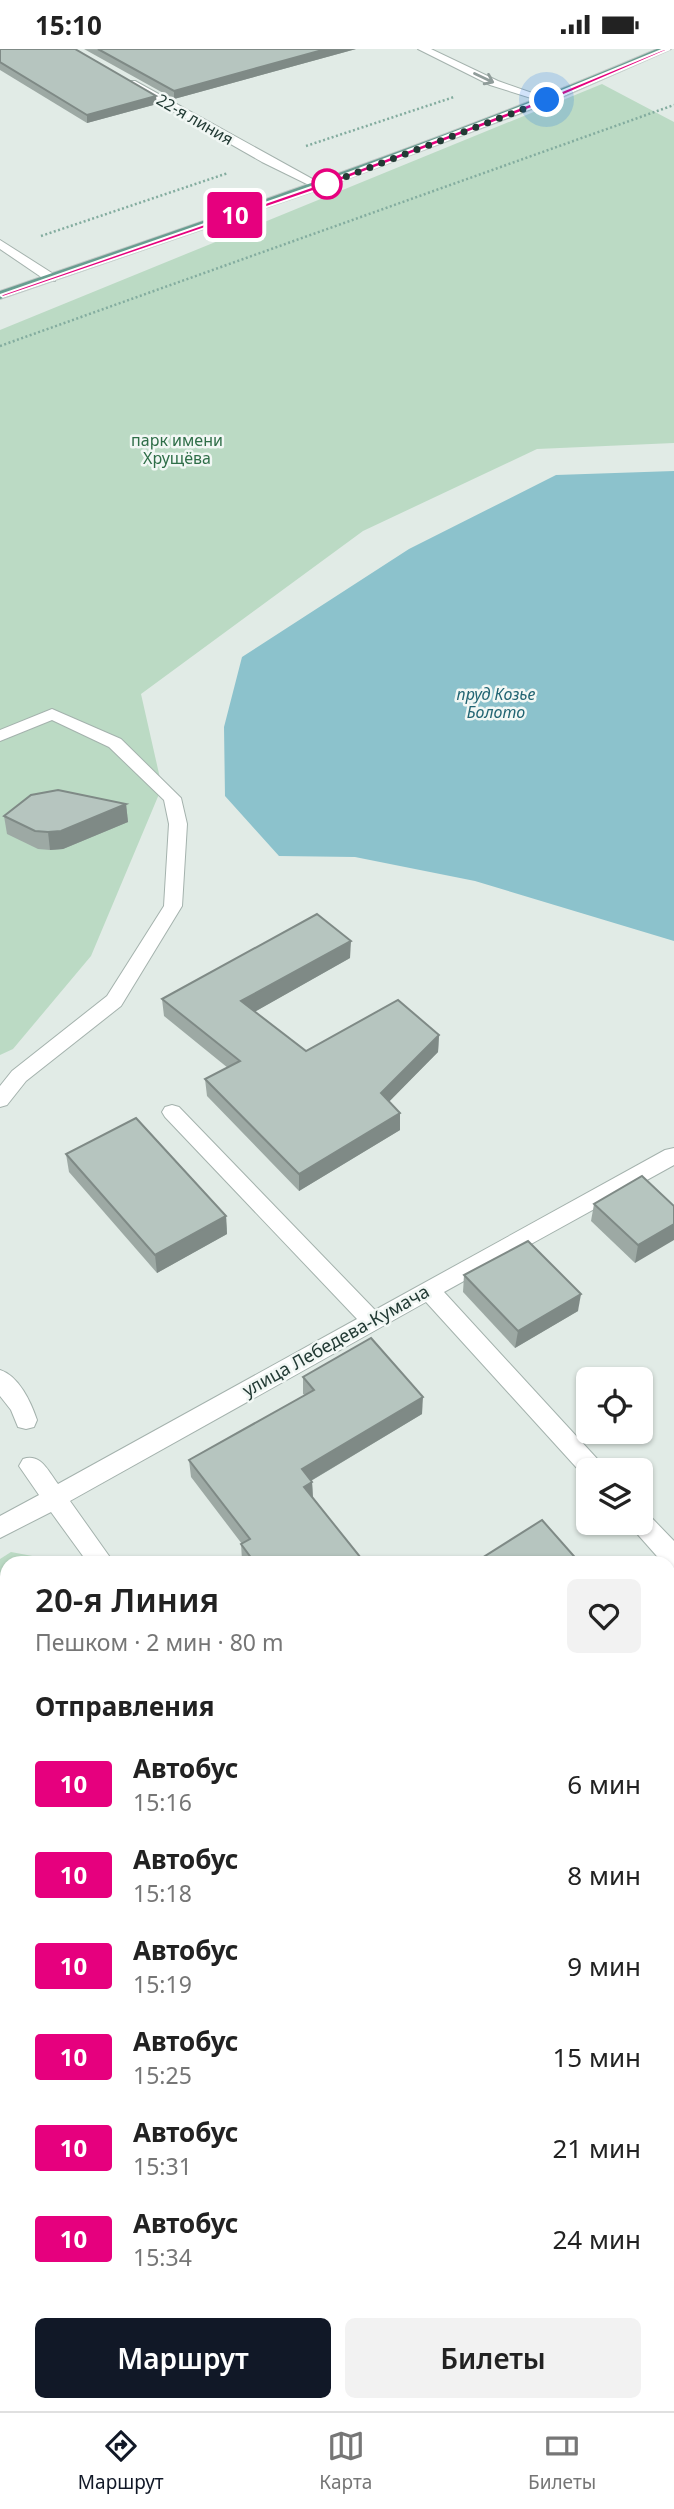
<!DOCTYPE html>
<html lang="ru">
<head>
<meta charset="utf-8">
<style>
  :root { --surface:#fff; --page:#f2f2f2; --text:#222; --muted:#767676; --line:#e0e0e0; --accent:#111827 }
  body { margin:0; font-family:"Noto Sans",sans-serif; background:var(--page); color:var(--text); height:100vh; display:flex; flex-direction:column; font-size:26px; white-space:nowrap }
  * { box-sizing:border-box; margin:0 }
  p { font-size:23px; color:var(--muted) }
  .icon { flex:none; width:38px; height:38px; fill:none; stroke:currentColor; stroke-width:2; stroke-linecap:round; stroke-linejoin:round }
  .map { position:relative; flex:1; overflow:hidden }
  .drawer { position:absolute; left:0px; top:1507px; width:676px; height:856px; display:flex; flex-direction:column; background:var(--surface); border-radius:21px 21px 0 0; box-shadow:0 2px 5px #0004 }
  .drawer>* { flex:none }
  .badge { padding:0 14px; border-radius:5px; font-size:24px; line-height:46px }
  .controls { position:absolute; left:576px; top:1318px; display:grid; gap:14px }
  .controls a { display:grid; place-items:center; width:77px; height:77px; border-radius:10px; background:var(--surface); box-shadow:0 2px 5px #0004; font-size:35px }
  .you { position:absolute; width:35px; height:35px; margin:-18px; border:5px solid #fff; border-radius:50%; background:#1a73e8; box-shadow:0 0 0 10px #1a73e833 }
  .map>.badge { position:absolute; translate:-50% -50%; box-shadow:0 0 0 4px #fff }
  h2 { padding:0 35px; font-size:26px; line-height:63px }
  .round { display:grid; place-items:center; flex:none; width:74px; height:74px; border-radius:10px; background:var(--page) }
  .summary { display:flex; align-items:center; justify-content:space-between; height:119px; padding:0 35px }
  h1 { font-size:33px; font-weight:600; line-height:52px }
  .action { display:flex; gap:14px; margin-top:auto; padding:14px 35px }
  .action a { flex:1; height:80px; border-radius:10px; background:var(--accent); color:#fff; font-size:28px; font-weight:600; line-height:80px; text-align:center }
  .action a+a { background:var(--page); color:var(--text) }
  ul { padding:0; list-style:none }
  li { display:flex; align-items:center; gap:21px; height:91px; padding:0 35px }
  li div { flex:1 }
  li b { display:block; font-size:26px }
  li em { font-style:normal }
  li .badge { min-width:77px; font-weight:700; text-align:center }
  .status { display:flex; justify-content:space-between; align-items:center; height:49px; padding:0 35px; background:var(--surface); direction:ltr }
  .status svg { height:19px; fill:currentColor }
  .tabs { display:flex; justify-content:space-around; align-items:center; height:98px; border-top:2px solid var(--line); background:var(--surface); font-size:19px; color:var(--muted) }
  .tabs a { display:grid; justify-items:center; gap:4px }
  .tabs .active { color:var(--accent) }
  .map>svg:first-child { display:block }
</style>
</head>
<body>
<div class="status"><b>15:10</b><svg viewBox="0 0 49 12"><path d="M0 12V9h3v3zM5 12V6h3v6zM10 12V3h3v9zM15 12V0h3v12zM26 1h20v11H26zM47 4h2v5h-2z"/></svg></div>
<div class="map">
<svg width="674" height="2362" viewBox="0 0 674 2362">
  <rect width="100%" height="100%" fill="#e1ebe6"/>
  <g fill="#bbdac4">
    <polygon points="602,35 674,73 674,394 537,400 363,482 141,645 162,738 91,907 13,1000 0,1006 0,281"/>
    <polygon points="11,1503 70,1514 7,1514 7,1551 0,1555 0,1510"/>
    <polygon points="0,1793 7,1804 7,1900 0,1888"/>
    <polygon points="0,2013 7,2024 7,2212 0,2199"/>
    <polygon points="7,2229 7,2333 0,2336 0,2234"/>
    <polygon points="67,2356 237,2356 241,2362 73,2362"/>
  </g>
  <polygon fill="#8cc2cc" points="674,422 674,892 475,832 355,808 279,807 225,747 224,678 242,608 409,500 556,426"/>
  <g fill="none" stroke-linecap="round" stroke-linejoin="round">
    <g stroke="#a4b2ad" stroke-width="2">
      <g id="minor">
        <polygon points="418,0 431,0 498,32 552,51 547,54 490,36"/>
        <polygon points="127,32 135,32 325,137 315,139 262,113 127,36"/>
        <polygon points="0,191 55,226 55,232 47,232 0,200"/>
        <polygon points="52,660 121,690 181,749 187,775 182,857 121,957 26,1032 7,1056 0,1058 0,1037 12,1022 107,947 164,857 169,775 164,751 109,698 52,671 0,692 0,681"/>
        <path d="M 172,1056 L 179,1058 L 375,1261 L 665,1101 L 674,1099 L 674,1116 L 444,1243 L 601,1414 L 605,1421 L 588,1421 L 588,1429 L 585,1428 L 426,1253 L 70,1452 L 114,1514 L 88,1514 L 51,1463 L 0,1489 L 0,1467 L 39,1446 L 19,1417 L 23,1410 C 41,1404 48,1422 58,1435 L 357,1270 L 165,1068 L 162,1063 L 165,1058 Z"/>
        <path d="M 0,1321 C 19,1327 31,1353 37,1371 L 34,1378 L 26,1380 L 18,1378 L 11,1361 L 0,1347 Z"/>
        <polygon points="640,1462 648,1465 674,1492 674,1519 668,1518 668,1514 663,1514 632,1479 629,1474 640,1474"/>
        <polygon points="0,1916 7,1919 7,1955 0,1952"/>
        <polygon points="674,2117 674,2148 668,2151 668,2119"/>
        <polygon points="668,2295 674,2297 674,2333 668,2330"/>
        <polygon points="244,2356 277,2356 280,2362 247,2362"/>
        <polygon points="304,2356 341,2356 338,2362 301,2362"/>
      </g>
    </g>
    <g stroke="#c1c8c6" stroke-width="2">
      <path id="major" d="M 657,0 L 671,0 L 551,53 L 323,139 L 0,250 L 0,242 C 221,166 442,92 657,0 Z"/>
    </g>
    <g stroke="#83ac9f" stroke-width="2.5" stroke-dasharray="2 2.5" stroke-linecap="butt">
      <polyline points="306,97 454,48"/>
      <polyline points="41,187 228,124"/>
      <polyline points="0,297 674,56"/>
    </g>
    <g stroke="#83ac9f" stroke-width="6" stroke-dasharray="4.5 7" stroke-linecap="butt">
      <polyline points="0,2353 7,2350"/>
      <polyline points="114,2356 144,2362"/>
    </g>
    <use href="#minor" fill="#fff" fill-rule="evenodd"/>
    <use href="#major" fill="#689d90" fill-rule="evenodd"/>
  </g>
  <g fill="#9da9a4">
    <polygon points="0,0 157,55 87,74 0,21"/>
    <polygon points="84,0 356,0 174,50"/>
    <polygon points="126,755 128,773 63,800 50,801 38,800 7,785 4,767"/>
    <polygon points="350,909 254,963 306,1002 439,986 438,1003 389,1052 400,1064 400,1081 299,1142 207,1047 205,1030 228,1019 164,967 162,950"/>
    <polygon points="66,1105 226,1167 227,1185 157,1224 69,1123"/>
    <polygon points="594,1155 674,1157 635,1214 591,1172"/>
    <polygon points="464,1226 578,1262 515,1299 463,1243"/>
    <polygon points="303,1328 422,1365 311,1432 312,1433 313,1449 365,1514 244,1514 242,1511 241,1495 242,1495 191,1428 189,1411 305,1346 303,1345"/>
    <polygon points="7,1531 7,1708 0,1697 0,1536"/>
    <polygon points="674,1885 674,2026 668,2019 668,1889"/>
    <polygon points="403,2356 591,2356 596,2362 408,2362"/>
  </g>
  <g fill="#7f8a86">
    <polygon points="326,0 356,0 174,50 174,42"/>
    <polygon points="156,47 157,55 87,74 87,66"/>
    <polygon points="126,755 128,773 63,800 50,801 48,783"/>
    <polygon points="351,892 350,909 242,970 241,952"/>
    <polygon points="439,986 438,1003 381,1061 381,1044"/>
    <polygon points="400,1064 400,1081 299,1142 299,1125"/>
    <polygon points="226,1167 227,1185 157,1224 155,1206"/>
    <polygon points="674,1175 674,1191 635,1214 638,1196"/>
    <polygon points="581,1245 578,1262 515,1299 518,1282"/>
    <polygon points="423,1348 422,1365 302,1437 302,1420"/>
    <polygon points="312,1433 313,1450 304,1438"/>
  </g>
  <g fill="#b6c5bf" stroke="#7f8a86" stroke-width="2">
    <polygon points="0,0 75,0 156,47 87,66 0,13"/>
    <polygon points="98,0 326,0 174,42"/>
    <polygon points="58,741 126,755 61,782 48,783 35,782 4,767 31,746"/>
    <polygon points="317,865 351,892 241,952 306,1002 398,951 439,986 381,1044 400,1064 299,1125 205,1030 240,1012 162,950"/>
    <polygon points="136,1069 226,1167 155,1206 66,1105"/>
    <polygon points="642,1127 674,1157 674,1175 638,1196 594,1155"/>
    <polygon points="528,1192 581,1245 518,1282 464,1226"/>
    <polygon points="371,1289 423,1348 302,1420 312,1433 304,1438 365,1514 255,1514 241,1495 250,1490 189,1411 314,1341 303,1328"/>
    <polygon points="542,1471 580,1514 474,1514"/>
    <polygon points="7,1531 7,1695 0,1684 0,1536"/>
    <polygon points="674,1885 674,2008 668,2001 668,1889"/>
    <polygon points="413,2356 591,2356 596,2362 418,2362"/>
  </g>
  <defs><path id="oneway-shaft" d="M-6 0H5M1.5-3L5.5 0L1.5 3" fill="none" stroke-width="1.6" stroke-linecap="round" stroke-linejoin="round" transform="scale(1.75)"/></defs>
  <use stroke="#909c9a" href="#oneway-shaft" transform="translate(484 29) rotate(25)"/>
  <polygon fill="#e6007e" stroke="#fff" stroke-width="2" points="664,0 670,0 550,52 322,139 3,248 0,246 317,136 545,49"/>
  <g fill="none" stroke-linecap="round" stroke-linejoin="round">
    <polyline stroke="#223a34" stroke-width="7" stroke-dasharray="0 12.6" points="327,135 319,138 547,51"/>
  </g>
  <circle fill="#fff" stroke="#e6007e" stroke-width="3.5" cx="327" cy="135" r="14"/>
  <g text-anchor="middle" stroke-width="5" stroke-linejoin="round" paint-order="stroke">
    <g font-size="16" fill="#223a34" stroke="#f1f7f4">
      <text transform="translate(195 70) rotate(30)" y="6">22-я линия</text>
    </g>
    <g font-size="16" fill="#2f6e48" stroke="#f1f7f4">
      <text x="177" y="397">парк имени<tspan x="177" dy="18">Хрущёва</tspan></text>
    </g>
    <g font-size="16" font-style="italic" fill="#216472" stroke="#f1f7f4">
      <text x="496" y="651">пруд Козье<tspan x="496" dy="18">Болото</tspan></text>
    </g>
    <g font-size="18" fill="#223a34" stroke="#f1f7f4">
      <text transform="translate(336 1292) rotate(-29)" y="6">улица Лебедева-Кумача</text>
    </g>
  </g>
</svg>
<div class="controls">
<a><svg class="icon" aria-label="locate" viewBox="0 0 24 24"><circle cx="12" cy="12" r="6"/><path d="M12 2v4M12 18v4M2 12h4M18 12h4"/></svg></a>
<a><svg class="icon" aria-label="layers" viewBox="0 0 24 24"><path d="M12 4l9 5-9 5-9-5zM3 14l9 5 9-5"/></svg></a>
</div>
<div class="you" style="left:547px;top:51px"></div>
<b class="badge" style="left:235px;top:166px;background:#e6007e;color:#fff">10</b>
<section class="drawer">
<div class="summary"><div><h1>20-я Линия</h1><p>Пешком · 2 мин · 80 m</p></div><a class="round"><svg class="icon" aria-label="heart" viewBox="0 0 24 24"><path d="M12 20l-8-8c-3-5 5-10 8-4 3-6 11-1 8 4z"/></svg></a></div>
<h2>Отправления</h2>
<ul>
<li><span class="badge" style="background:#e6007e;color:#fff">10</span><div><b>Автобус</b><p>15:16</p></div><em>6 мин</em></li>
<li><span class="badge" style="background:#e6007e;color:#fff">10</span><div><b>Автобус</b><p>15:18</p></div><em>8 мин</em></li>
<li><span class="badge" style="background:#e6007e;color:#fff">10</span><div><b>Автобус</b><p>15:19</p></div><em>9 мин</em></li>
<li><span class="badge" style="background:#e6007e;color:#fff">10</span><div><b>Автобус</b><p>15:25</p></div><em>15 мин</em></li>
<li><span class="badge" style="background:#e6007e;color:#fff">10</span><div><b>Автобус</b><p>15:31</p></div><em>21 мин</em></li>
<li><span class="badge" style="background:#e6007e;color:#fff">10</span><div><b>Автобус</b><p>15:34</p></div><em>24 мин</em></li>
</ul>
<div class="action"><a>Маршрут</a><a>Билеты</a></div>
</section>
</div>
<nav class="tabs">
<a class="active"><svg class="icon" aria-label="directions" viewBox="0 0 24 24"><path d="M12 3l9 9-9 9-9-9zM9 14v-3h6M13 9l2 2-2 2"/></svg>Маршрут</a>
<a><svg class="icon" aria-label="map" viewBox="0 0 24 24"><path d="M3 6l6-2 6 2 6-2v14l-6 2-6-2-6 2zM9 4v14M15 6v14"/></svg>Карта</a>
<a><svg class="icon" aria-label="tickets" viewBox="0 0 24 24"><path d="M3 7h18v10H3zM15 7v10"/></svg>Билеты</a>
</nav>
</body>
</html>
